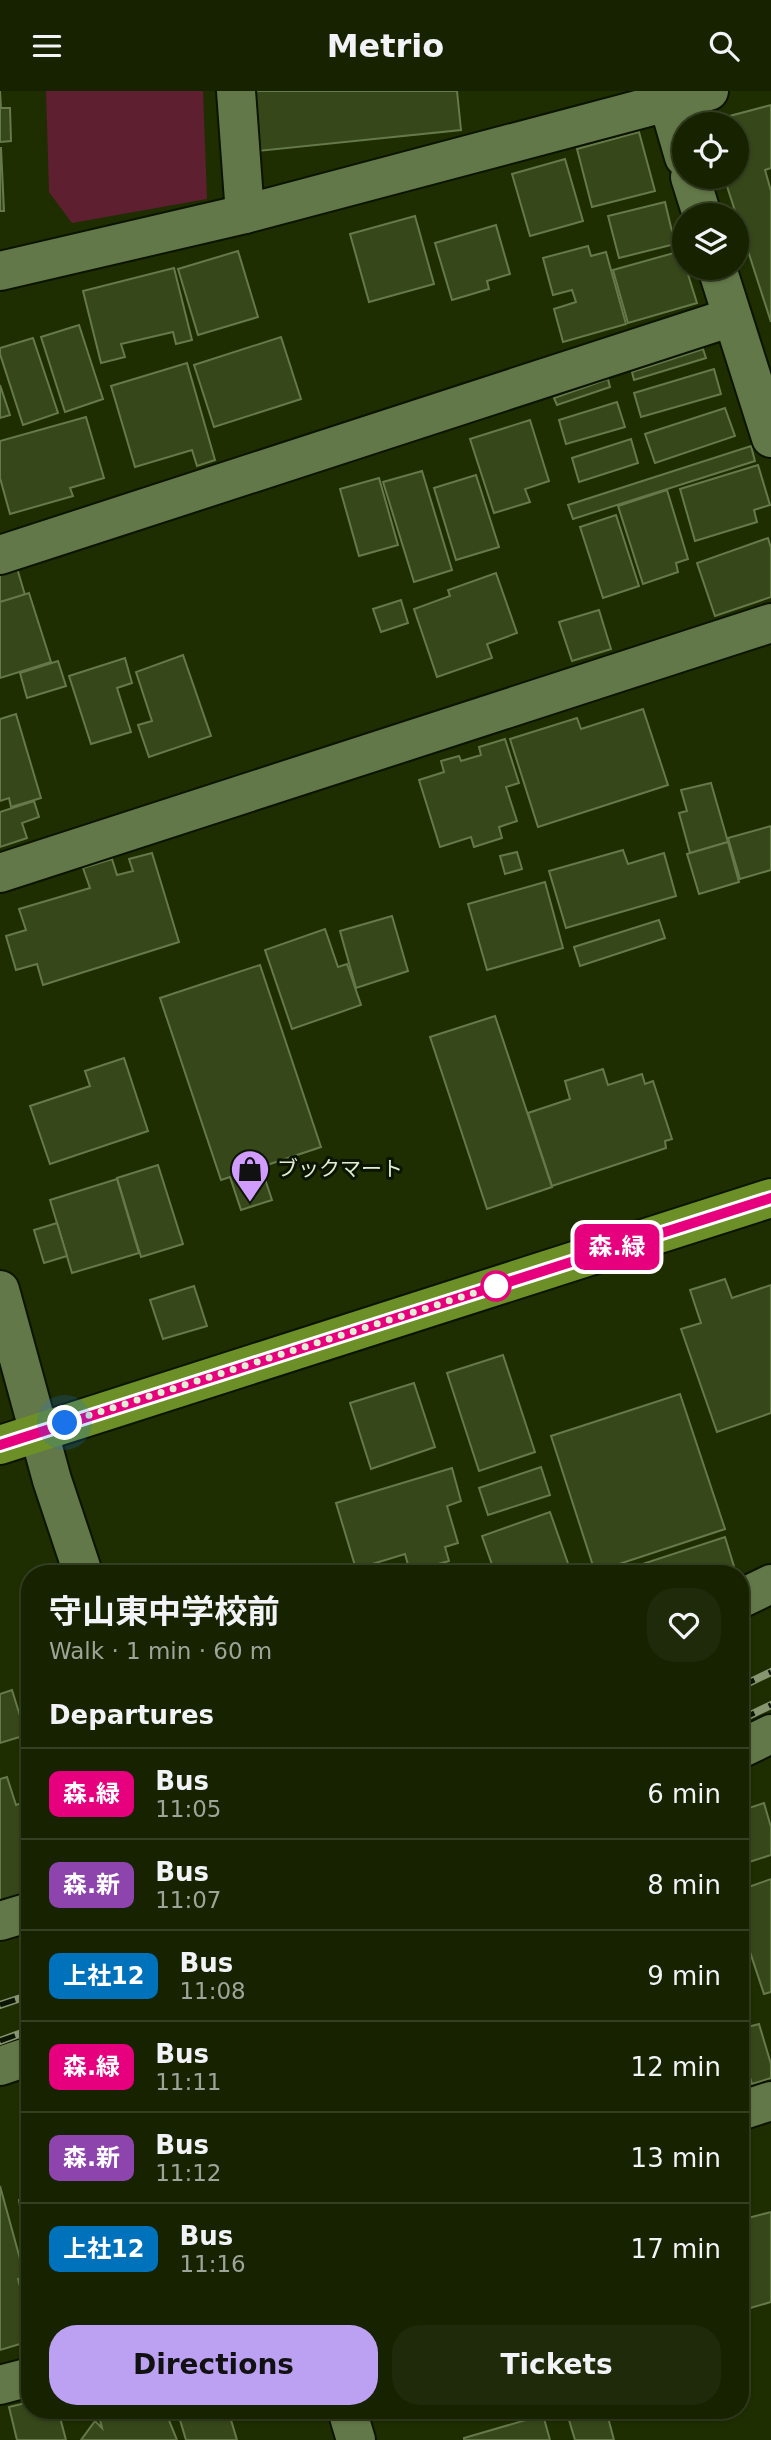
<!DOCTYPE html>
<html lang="en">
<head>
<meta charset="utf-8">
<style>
  :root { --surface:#162200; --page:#1f2a0a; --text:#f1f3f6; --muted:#9ea499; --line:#353f22; --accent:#bca0f2 }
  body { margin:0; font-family:"DejaVu Sans","Noto Sans JP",sans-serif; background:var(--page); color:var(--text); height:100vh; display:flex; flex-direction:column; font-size:26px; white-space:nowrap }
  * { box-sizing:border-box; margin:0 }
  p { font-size:23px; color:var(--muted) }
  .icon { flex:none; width:38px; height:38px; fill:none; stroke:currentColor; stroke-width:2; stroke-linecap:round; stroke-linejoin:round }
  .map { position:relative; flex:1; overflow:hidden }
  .details { position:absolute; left:21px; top:1474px; width:728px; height:854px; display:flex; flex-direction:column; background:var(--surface); border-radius:28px; box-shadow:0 2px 5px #0004,0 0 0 2px var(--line) }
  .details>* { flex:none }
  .badge { padding:0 14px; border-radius:10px; font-size:24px; line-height:46px }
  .controls { position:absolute; left:672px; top:21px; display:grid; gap:14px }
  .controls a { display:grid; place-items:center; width:77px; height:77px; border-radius:50%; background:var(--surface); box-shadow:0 2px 5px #0004,0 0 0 2px var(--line); font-size:35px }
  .you { position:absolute; width:35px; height:35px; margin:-18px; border:5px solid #fff; border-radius:50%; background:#1a73e8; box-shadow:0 0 0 10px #1a73e833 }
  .map>.badge { position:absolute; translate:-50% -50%; box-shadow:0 0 0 4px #fff }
  h2 { padding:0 28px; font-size:26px; line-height:63px }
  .round { display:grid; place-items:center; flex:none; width:74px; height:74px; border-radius:28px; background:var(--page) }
  .summary { display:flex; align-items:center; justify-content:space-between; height:119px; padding:0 28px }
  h1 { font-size:33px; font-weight:700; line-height:52px }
  .primary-button { display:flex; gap:14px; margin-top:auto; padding:14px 28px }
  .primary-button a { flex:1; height:80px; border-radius:28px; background:var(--accent); color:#111; font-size:28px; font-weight:700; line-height:80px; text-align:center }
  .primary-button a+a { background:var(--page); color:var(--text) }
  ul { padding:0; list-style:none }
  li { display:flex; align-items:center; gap:21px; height:91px; padding:0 28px; border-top:2px solid var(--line) }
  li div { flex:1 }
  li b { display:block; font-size:26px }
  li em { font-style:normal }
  li .badge { min-width:77px; font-weight:700; text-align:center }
  header { display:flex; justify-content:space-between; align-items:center; height:91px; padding:0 28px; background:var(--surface); font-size:32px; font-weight:700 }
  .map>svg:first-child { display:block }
</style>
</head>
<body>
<header><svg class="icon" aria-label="menu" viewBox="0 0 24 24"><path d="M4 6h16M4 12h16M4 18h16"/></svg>Metrio<svg class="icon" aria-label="search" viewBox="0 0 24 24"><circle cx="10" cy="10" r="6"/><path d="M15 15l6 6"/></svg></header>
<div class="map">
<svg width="771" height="2349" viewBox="0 0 771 2349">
  <rect width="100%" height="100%" fill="#1e2e00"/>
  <polygon fill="#5e1f30" points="46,0 203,0 207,108 72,132 49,101"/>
  <g fill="#36481a" stroke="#657949" stroke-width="2">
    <polygon points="0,0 1,17 10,17 11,50 0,51"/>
    <polygon points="251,0 457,0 461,39 258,60"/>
    <polygon points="771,14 771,77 765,79 771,100 771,231 724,86 737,86 737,33 708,33 707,31"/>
    <polygon points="639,41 655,100 592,116 577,58"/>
    <polygon points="0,57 1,57 4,120 0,120"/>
    <polygon points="565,68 583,130 530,145 512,83"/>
    <polygon points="665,111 675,153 619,167 608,125"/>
    <polygon points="415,125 434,193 369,211 350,143"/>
    <polygon points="496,134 510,183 487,190 489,198 452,209 435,152"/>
    <polygon points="588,155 591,165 606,161 626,233 563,251 554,218 576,211 572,199 553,204 543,167"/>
    <polygon points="238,160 258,226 198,244 178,178"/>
    <polygon points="681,160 684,177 686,177 697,212 628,232 613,179"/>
    <polygon points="174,177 192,249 176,253 173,241 121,253 125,266 101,272 83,200"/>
    <polygon points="79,234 103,308 65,321 41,246"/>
    <polygon points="281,246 301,308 214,336 194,274"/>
    <polygon points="33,247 58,322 23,334 0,263 0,257"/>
    <polygon points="703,258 706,267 634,289 632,281"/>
    <polygon points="187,272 215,369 197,375 192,359 135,376 111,295"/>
    <polygon points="714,278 721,303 641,326 634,302"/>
    <polygon points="608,288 610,296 557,314 554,307"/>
    <polygon points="0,294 10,324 0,327"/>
    <polygon points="617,311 625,336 566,353 559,329"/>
    <polygon points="725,317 735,345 655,372 645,343"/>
    <polygon points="86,326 104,387 70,397 73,405 10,423 0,387 0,350"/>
    <polygon points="530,329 549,390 525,398 530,411 494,422 470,348"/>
    <polygon points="631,348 638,372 579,391 572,367"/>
    <polygon points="751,355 755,370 573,428 568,414"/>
    <polygon points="758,374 770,414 754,419 757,431 695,450 680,398"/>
    <polygon points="422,380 452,479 414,491 383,391"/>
    <polygon points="476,384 499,456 456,469 434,397"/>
    <polygon points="379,387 398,454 359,465 340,398"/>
    <polygon points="667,399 688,468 676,472 678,481 643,493 618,415"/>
    <polygon points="616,424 639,495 603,507 580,436"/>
    <polygon points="768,447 771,457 771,506 715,525 697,472"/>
    <polygon points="17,477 25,504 0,511 0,482"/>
    <polygon points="496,482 517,542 487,553 492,567 437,586 414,518 450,505 448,499"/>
    <polygon points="29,502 51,571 0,587 0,511"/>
    <polygon points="401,509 408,532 381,541 373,518"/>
    <polygon points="599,519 611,558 572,570 559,531"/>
    <polygon points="183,564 211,645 149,666 138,634 152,630 136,581"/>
    <polygon points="125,567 132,592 117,597 131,641 91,653 69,585"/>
    <polygon points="58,570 66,595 27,607 20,582"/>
    <polygon points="643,618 668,694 538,736 510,648 577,627 581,638"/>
    <polygon points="16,623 41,707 11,716 9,707 0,710 0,628"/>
    <polygon points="505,648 519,692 506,696 517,730 499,736 502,747 474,756 471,746 440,756 419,689 444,681 441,670 459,665 461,670 481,664 479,656"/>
    <polygon points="711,692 728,751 690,762 679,722 687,720 681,699"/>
    <polygon points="34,710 39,726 22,732 27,747 0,756 0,721"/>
    <polygon points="771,735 771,779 740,788 728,747"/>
    <polygon points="728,751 739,791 699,803 687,763"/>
    <polygon points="623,759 628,773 664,762 676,805 566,837 549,780"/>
    <polygon points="517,761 522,778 505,783 500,765"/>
    <polygon points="152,762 179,851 43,894 37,873 16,879 6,845 26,839 19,818 90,797 83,777 112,768 117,784 133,780 129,768"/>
    <polygon points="545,791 563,857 487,879 468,813"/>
    <polygon points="392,825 408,880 356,897 340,840"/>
    <polygon points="659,829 665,847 580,875 574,856"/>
    <polygon points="325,838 338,876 347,873 361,914 292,938 265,859"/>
    <polygon points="260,874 321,1056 261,1076 272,1109 241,1119 230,1086 221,1089 160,907"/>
    <polygon points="495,925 552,1096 487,1118 430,946"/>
    <polygon points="124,967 148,1040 50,1073 30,1015 90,995 85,980"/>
    <polygon points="603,978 608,994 642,983 645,993 653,990 672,1048 665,1050 666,1057 552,1095 528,1022 570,1008 565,990"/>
    <polygon points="158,1074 183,1153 141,1166 117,1087"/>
    <polygon points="117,1088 139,1162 72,1182 50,1109"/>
    <polygon points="57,1132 67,1165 44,1172 34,1139"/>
    <polygon points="725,1188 732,1207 771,1194 771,1322 717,1341 681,1238 701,1232 690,1199"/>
    <polygon points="194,1195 207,1235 163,1248 150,1209"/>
    <polygon points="503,1264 535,1361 479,1380 447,1282"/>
    <polygon points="414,1292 435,1356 371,1378 350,1312"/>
    <polygon points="680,1303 725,1438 595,1481 551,1345"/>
    <polygon points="541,1376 550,1404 488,1424 479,1397"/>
    <polygon points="452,1377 461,1410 447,1415 458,1452 445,1456 449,1470 410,1481 405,1463 356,1478 336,1412"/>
    <polygon points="550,1421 570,1478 558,1482 495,1482 482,1445"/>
    <polygon points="725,1446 736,1482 622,1482 621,1480"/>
    <polygon points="12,1599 26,1644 0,1652 0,1603"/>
    <polygon points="7,1686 16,1714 30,1709 30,1803 0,1813 0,1688"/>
    <polygon points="764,1712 771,1736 771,1764 740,1774 740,1720"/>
    <polygon points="771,1788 771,1901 764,1903 740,1831 740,1799"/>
    <polygon points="759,1933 771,1973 771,1987 752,1993 740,1953 740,1938"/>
    <polygon points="0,2095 25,2186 18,2188 30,2233 30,2250 0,2259"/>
    <polygon points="30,2104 30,2134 23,2135 19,2109 26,2108 25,2105"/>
    <polygon points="771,2121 771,2211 740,2220 740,2137 750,2135 748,2127"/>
    <polygon points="30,2311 30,2319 58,2319 66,2349 17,2349 9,2316"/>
    <polygon points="103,2319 172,2319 166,2322 177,2349 81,2349 95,2330 102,2337 98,2321"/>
    <polygon points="177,2319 228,2319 237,2349 186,2349"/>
    <polygon points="566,2319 606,2319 614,2349 575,2349"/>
    <polygon points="543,2324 550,2349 464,2349 464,2347"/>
  </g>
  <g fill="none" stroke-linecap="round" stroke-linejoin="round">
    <g stroke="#0b1400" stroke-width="42">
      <g id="minor">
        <polyline points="236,0 245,123"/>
        <polyline points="668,11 684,66"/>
        <polyline points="690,86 702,124"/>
        <polyline points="717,177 771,347"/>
        <polyline points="0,180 245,123 709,0"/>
        <polyline points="0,464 732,226"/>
        <polyline points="0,782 771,532"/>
        <polyline points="0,1199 52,1389 83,1482"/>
        <polyline points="740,1508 771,1493"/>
        <polyline points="740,1658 771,1643"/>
        <polyline points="0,1830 30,1821"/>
        <polyline points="0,1975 30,1965"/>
        <polyline points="740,2020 771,2010"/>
        <polyline points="0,2294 30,2286"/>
        <polyline points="347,2319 356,2349"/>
      </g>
    </g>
    <g stroke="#0b1400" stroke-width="42">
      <polyline id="major" points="0,1354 771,1107"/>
    </g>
    <use href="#minor" stroke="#637848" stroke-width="38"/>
    <use href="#major" stroke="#6c8f27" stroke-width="38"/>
    <g stroke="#879571" stroke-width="8">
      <g id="rail">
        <polyline points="740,1596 771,1581"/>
        <polyline points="740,1629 771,1614"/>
        <polyline points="0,1914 30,1904"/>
        <polyline points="0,1950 30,1939"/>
      </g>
    </g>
    <use href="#rail" stroke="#0c1403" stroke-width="5" stroke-dasharray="16" stroke-linecap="butt"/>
  </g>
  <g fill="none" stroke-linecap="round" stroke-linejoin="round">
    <g stroke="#fff" stroke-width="16">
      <polyline id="line" points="0,1354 771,1107"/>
    </g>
    <use href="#line" stroke="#e6007e" stroke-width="10"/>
    <polyline stroke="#e2eed3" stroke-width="7" stroke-dasharray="0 12.6" points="65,1332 496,1195"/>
  </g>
  <defs>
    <g id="shop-pin" transform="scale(2.0125)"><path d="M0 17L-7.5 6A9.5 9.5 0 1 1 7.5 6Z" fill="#d09dff" stroke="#0c1403"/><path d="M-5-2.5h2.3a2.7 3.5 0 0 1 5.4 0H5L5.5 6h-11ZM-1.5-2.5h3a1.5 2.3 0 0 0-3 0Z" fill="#111"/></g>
  </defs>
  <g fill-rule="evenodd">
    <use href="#shop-pin" x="250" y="1078"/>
  </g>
  <circle fill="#fff" stroke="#e6007e" stroke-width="3.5" cx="496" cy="1195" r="14"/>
  <g text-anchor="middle" stroke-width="6" stroke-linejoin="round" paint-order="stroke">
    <g font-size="21" fill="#e2eed3" stroke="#0c1403" text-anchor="start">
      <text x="277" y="1085">ブックマート</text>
    </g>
  </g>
</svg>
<div class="controls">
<a><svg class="icon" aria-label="locate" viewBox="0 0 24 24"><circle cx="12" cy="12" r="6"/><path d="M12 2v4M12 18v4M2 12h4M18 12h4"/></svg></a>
<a><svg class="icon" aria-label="layers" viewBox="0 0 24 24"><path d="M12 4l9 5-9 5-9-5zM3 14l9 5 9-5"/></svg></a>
</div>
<div class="you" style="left:65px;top:1332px"></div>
<b class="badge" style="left:617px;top:1156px;background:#e6007e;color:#fff">森.緑</b>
<section class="details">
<div class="summary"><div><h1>守山東中学校前</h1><p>Walk · 1 min · 60 m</p></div><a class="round"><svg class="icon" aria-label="heart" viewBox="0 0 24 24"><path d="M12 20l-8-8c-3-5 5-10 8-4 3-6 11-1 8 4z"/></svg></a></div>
<h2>Departures</h2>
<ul>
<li><span class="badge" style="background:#e6007e;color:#fff">森.緑</span><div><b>Bus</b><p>11:05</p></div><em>6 min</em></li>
<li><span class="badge" style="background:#8e44ad;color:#fff">森.新</span><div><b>Bus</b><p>11:07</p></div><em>8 min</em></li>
<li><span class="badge" style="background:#0072bc;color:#fff">上社12</span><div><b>Bus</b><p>11:08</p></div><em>9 min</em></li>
<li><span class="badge" style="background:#e6007e;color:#fff">森.緑</span><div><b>Bus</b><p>11:11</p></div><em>12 min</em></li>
<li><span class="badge" style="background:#8e44ad;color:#fff">森.新</span><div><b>Bus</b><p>11:12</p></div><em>13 min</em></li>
<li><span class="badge" style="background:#0072bc;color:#fff">上社12</span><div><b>Bus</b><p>11:16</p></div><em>17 min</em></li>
</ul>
<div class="primary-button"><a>Directions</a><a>Tickets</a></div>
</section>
</div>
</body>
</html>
